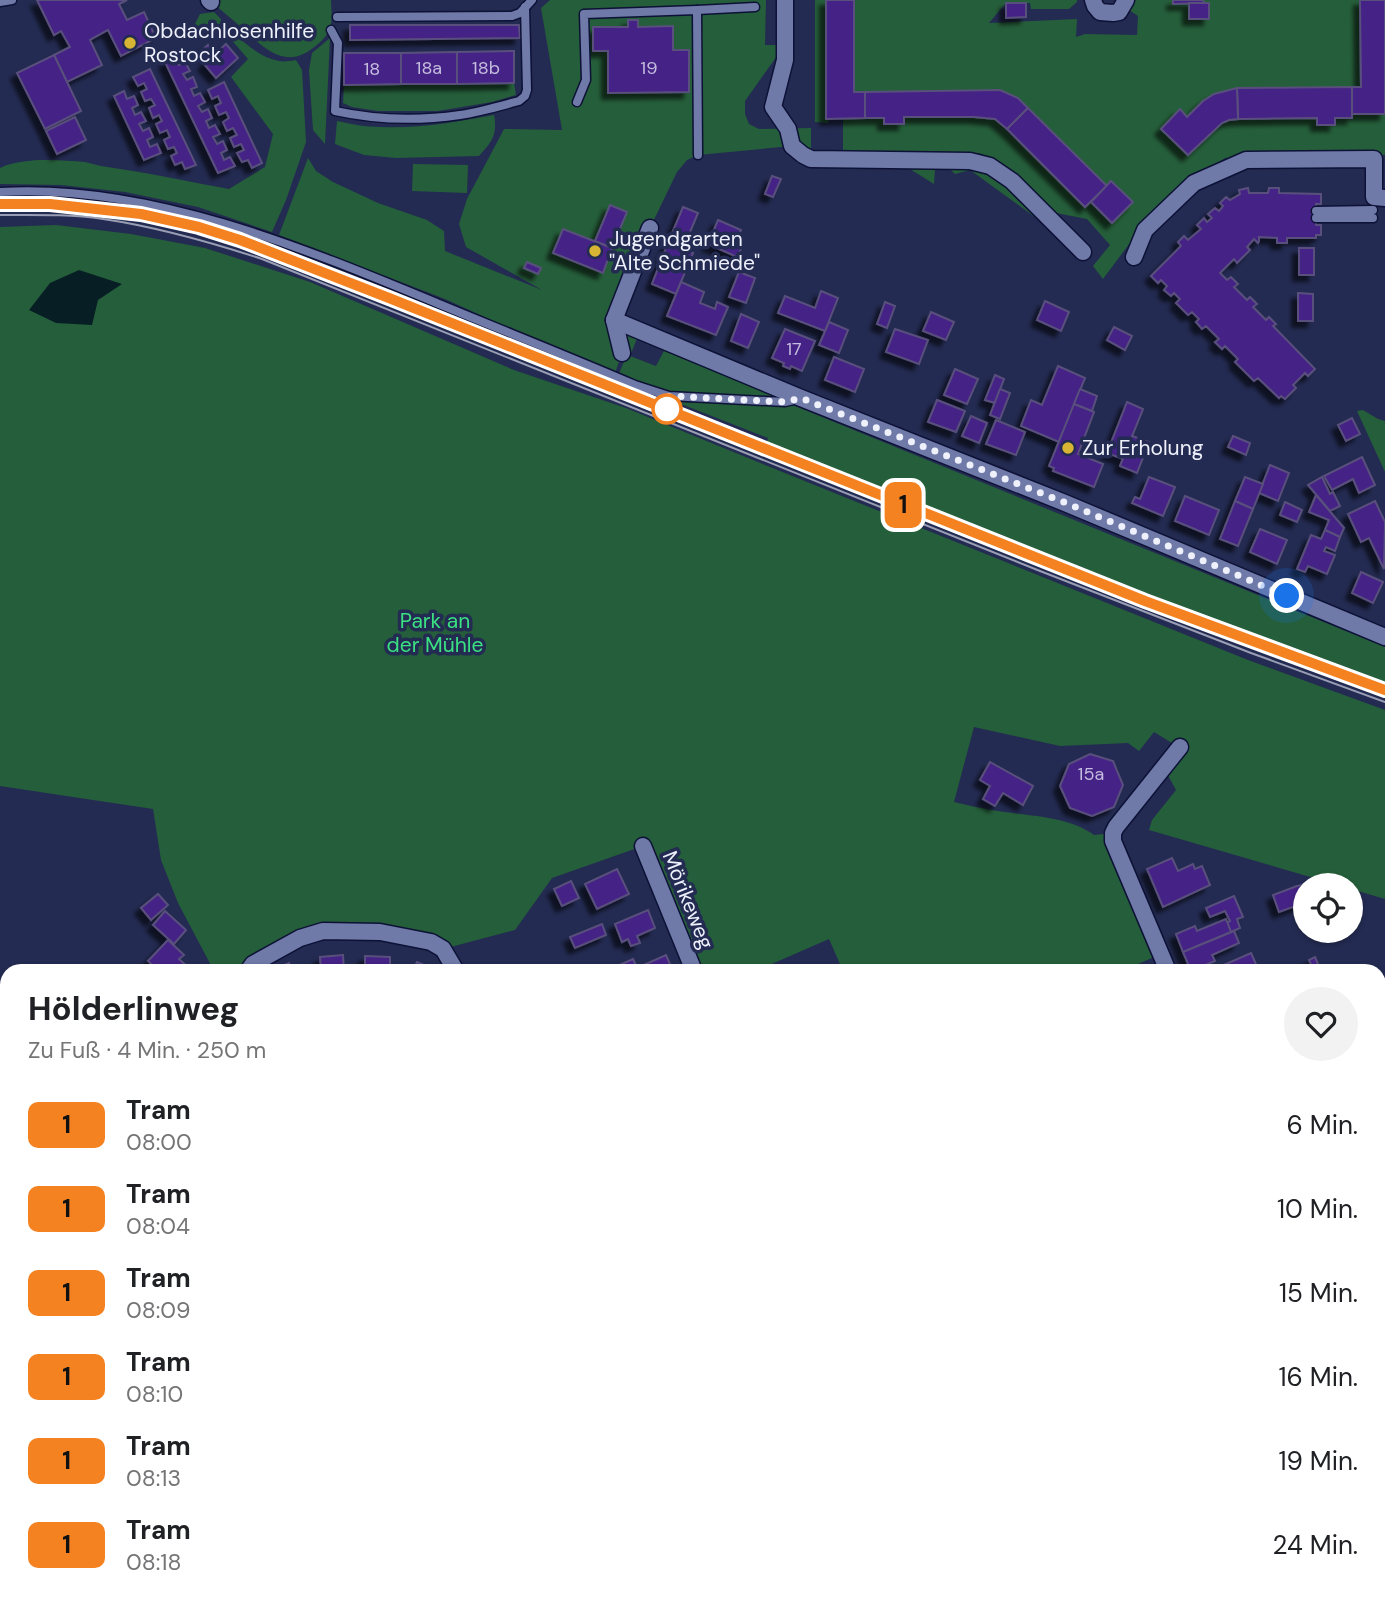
<!DOCTYPE html>
<html lang="de">
<head>
<meta charset="utf-8">
<style>
  :root { --surface:#fff; --page:#f2f2f2; --text:#202124; --muted:#757577 }
  body { margin:0; font-family:"DM Sans",sans-serif; background:var(--page); color:var(--text); height:100vh; display:flex; flex-direction:column; font-size:26px; white-space:nowrap }
  * { box-sizing:border-box; margin:0 }
  p { font-size:23px; color:var(--muted) }
  .icon { flex:none; width:38px; height:38px; fill:none; stroke:currentColor; stroke-width:2; stroke-linecap:round; stroke-linejoin:round }
  .map { position:relative; flex:1; overflow:hidden }
  .panel { position:absolute; left:0px; top:964px; width:1386px; height:639px; display:flex; flex-direction:column; background:var(--surface); border-radius:21px 21px 0 0; box-shadow:0 2px 5px #0004 }
  .panel>* { flex:none }
  .badge { padding:0 14px; border-radius:10px; font-size:24px; line-height:46px }
  .fabs { position:absolute; left:1293px; top:873px; display:grid; gap:14px }
  .fabs a { display:grid; place-items:center; width:70px; height:70px; border-radius:50%; background:var(--surface); box-shadow:0 2px 5px #0004; font-size:35px }
  .you { position:absolute; width:35px; height:35px; margin:-18px; border:5px solid #fff; border-radius:50%; background:#1a73e8; box-shadow:0 0 0 10px #1a73e833 }
  .map>.badge { position:absolute; translate:-50% -50%; box-shadow:0 0 0 4px #fff }
  .round { display:grid; place-items:center; flex:none; width:74px; height:74px; border-radius:37px; background:var(--page) }
  .head { display:flex; align-items:center; justify-content:space-between; height:119px; padding:0 28px }
  h1 { font-size:33px; font-weight:700; line-height:52px }
  ul { padding:0; list-style:none }
  li { display:flex; align-items:center; gap:21px; height:84px; padding:0 28px }
  li div { flex:1 }
  li b { display:block; font-size:26px }
  li em { font-style:normal }
  li .badge { min-width:77px; font-weight:700; text-align:center }
  .map>svg:first-child { display:block }
</style>
</head>
<body>
<div class="map">
<svg width="1385" height="1602" viewBox="0 0 1385 1602">
  <defs>
    <filter id="shadow"><feDropShadow dx="-6" dy="6" stdDeviation="2" flood-color="#0009"/></filter>
  </defs>
  <rect width="100%" height="100%" fill="#232b52"/>
  <g fill="#255e3a">
    <path d="M 209,0 L 331,0 C 332,24 334,32 313,48 C 285,70 264,48 243,29 C 232,19 220,9 209,0 Z"/>
    <polygon points="550,0 766,0 765,45 777,45 777,56 745,101 745,114 749,124 759,129 811,128 811,159 792,146 698,155 687,160 677,172 650,228 614,320 622,353 614,376 445,299 279,235 308,158 316,171 333,182 378,203 427,220 444,231 445,251 542,290 466,247 459,224 467,199 504,129 562,130 541,8"/>
    <polygon points="815,0 826,0 826,118 829,118 828,123 815,122"/>
    <polygon points="854,0 1077,0 1077,2 1069,9 1031,9 1030,3 1006,3 989,23 1077,19 1076,37 1085,34 1137,35 1138,16 1123,6 1126,0 1173,0 1173,3 1189,3 1190,19 1209,18 1209,4 1204,3 1203,0 1360,0 1361,87 1237,88 1214,94 1203,101 1187,117 1162,129 1188,155 1222,123 1229,120 1317,118 1317,125 1334,125 1335,118 1352,118 1352,114 1385,114 1385,155 1225,158 1218,163 1218,173 1147,220 1103,279 1093,266 1110,245 1087,219 1051,212 1010,170 995,159 979,153 843,154 843,118 884,118 884,124 904,124 904,117 974,117 995,119 1085,207 1091,202 1112,223 1132,202 1111,181 1107,186 1018,98 1000,90 854,92"/>
    <path d="M 214,12 C 232,30 252,56 279,61 C 284,62 291,61 296,60 L 302,70 L 306,142 L 286,200 L 272,232 L 198,207 L 125,192 L 61,185 L 0,184 L 0,168 C 23,157 60,160 85,162 C 91,163 95,165 101,166 C 144,172 186,181 229,189 L 265,167 L 273,134 L 231,77 L 248,59 L 229,37 L 193,38 L 187,40 L 200,14 Z"/>
    <polygon points="330,38 325,144 313,130 309,70 312,53"/>
    <polygon points="514,83 516,95 492,102 438,111 378,111 352,107 343,103 344,85"/>
    <path d="M 494,115 C 498,135 491,143 479,156 L 396,158 L 364,155 L 335,144 L 337,121 C 351,124 366,127 380,127 C 419,129 456,122 494,115 Z"/>
    <polygon points="894,159 990,166 1050,228 970,170 955,174 950,169 935,169 934,184"/>
    <polygon points="413,164 468,165 467,193 412,191"/>
    <path d="M 56,225 L 131,234 L 205,248 L 310,282 L 514,370 L 626,408 L 775,469 L 1248,660 L 1385,710 L 1385,899 L 1351,889 L 1351,886 L 1338,885 L 1149,830 L 1152,820 L 1176,790 L 1164,768 L 1180,748 L 1154,732 L 1139,751 L 1128,743 L 1060,746 L 974,727 L 954,802 C 967,805 980,808 992,810 C 1024,816 1068,815 1094,835 L 1113,833 L 1161,954 L 1122,971 L 843,971 L 829,939 L 756,971 L 694,971 L 643,846 L 552,878 L 515,930 L 443,949 L 323,931 L 248,971 L 214,971 L 178,903 L 161,860 L 153,809 L 0,786 L 0,227 Z"/>
    <polygon points="622,328 638,336 630,356 656,366 666,347 783,399 669,394 619,374 627,353"/>
    <polygon points="676,402 795,406 1385,647 1385,684 1265,640 766,445 768,438"/>
    <polygon points="1363,410 1378,419 1385,421 1385,472 1357,411"/>
    <polygon points="0,1089 7,1099 7,1596 474,1596 474,1602 0,1602"/>
    <polygon points="1385,1508 1385,1602 1276,1602 1283,1596 1379,1596 1379,1514"/>
  </g>
  <g fill="#071f24">
    <polygon points="79,270 122,284 98,300 92,325 56,323 29,310 50,283"/>
    <polygon points="1379,1559 1385,1561 1385,1602 1371,1602 1363,1596 1379,1596"/>
  </g>
  <g fill="#452186" stroke="#59507c" stroke-width="2" filter="url(#shadow)">
    <polygon points="37,0 127,0 119,4 127,20 144,12 156,38 121,56 108,30 90,40 102,65 67,82 54,55 70,47 61,31 54,35"/>
    <polygon points="826,0 854,0 854,92 865,92 865,118 826,119"/>
    <polygon points="1173,0 1203,0 1204,3 1173,4"/>
    <polygon points="1360,0 1385,0 1385,114 1352,114 1352,87 1361,87"/>
    <polygon points="1006,3 1026,3 1026,17 1006,18"/>
    <rect x="1189" y="3" width="20" height="16"/>
    <polygon points="628,20 638,20 638,27 673,26 673,50 689,50 689,92 608,93 608,51 593,51 593,27 628,27"/>
    <polygon points="350,25 519,25 520,38 350,40"/>
    <polygon points="226,44 238,58 216,78 204,64 210,59 202,50 208,45 215,54"/>
    <polygon points="514,51 514,83 457,84 457,52"/>
    <polygon points="457,52 457,84 401,84 401,53"/>
    <polygon points="344,53 401,53 401,84 344,85"/>
    <polygon points="54,55 81,111 45,129 17,73"/>
    <polygon points="175,57 179,65 185,62 190,71 183,74 187,80 193,77 197,87 191,89 194,96 200,93 205,102 198,106 202,112 208,109 212,118 206,121 209,128 215,125 220,134 213,137 217,144 223,141 227,150 221,153 224,160 230,157 235,166 218,173 165,62"/>
    <polygon points="150,69 196,165 185,169 182,162 175,165 171,156 177,153 174,147 168,149 164,140 170,137 167,130 160,133 156,124 162,121 159,115 153,118 149,108 155,105 151,99 145,101 141,92 147,89 144,83 138,86 133,77"/>
    <polygon points="224,82 262,163 252,168 248,160 242,162 237,153 244,150 241,144 234,147 230,138 237,135 233,128 227,131 223,122 229,118 226,112 219,115 215,106 221,103 218,96 212,99 208,90"/>
    <polygon points="1352,87 1352,118 1335,118 1335,125 1317,125 1317,118 1238,119 1237,88"/>
    <polygon points="1237,88 1238,119 1229,120 1222,123 1188,155 1161,129 1180,109 1187,117 1203,101 1214,94"/>
    <polygon points="1000,90 1018,98 1028,108 1007,129 995,119 974,117 904,117 904,124 884,124 884,118 865,118 865,92"/>
    <polygon points="124,91 127,99 134,96 138,105 132,108 135,115 141,112 146,121 139,124 143,131 149,128 153,137 147,140 150,147 157,144 161,153 144,160 114,96"/>
    <polygon points="1028,108 1107,186 1085,207 1007,129"/>
    <polygon points="75,117 86,140 57,154 46,131"/>
    <polygon points="772,176 781,179 773,197 765,194"/>
    <polygon points="1111,181 1133,202 1112,223 1091,202"/>
    <polygon points="1248,188 1249,193 1268,193 1269,188 1279,188 1279,193 1321,194 1321,204 1316,204 1316,225 1321,225 1321,235 1316,235 1316,238 1287,238 1287,243 1277,243 1277,238 1259,237 1259,241 1258,243 1254,239 1247,247 1250,250 1237,263 1234,259 1220,273 1227,280 1231,277 1238,284 1234,287 1247,300 1250,297 1257,304 1253,307 1266,320 1269,317 1276,324 1273,326 1315,369 1308,376 1305,373 1293,385 1296,388 1285,399 1281,396 1279,398 1258,378 1254,381 1235,362 1238,359 1225,346 1222,349 1215,342 1219,339 1206,326 1202,329 1196,322 1199,319 1192,312 1188,315 1176,303 1180,299 1174,293 1171,296 1164,290 1167,286 1161,280 1158,283 1151,276 1181,246 1178,242 1184,236 1188,240 1201,229 1197,225 1204,218 1207,222 1212,218 1208,214 1215,208 1219,211 1223,206 1220,203 1226,197 1230,200 1240,194 1239,190"/>
    <polygon points="610,205 627,212 612,248 595,241"/>
    <polygon points="683,207 698,213 683,249 668,243"/>
    <polygon points="718,220 741,230 736,239 744,243 737,257 708,244"/>
    <polygon points="563,229 612,248 603,273 553,253"/>
    <polygon points="668,243 693,253 676,294 652,284"/>
    <rect x="1299" y="248" width="15" height="27"/>
    <polygon points="527,262 541,268 538,274 524,268"/>
    <polygon points="739,272 755,278 746,303 729,297"/>
    <polygon points="681,282 704,292 700,303 715,309 717,302 728,307 716,335 667,316"/>
    <polygon points="821,291 838,298 825,331 778,313 785,296 815,308"/>
    <polygon points="1298,293 1313,294 1313,321 1298,321"/>
    <polygon points="1045,301 1069,312 1061,331 1037,320"/>
    <polygon points="885,302 895,306 887,328 877,324"/>
    <polygon points="931,312 954,322 946,340 923,331"/>
    <polygon points="741,314 759,322 748,348 731,341"/>
    <polygon points="829,322 848,330 839,353 819,345"/>
    <polygon points="1114,327 1132,336 1125,350 1107,340"/>
    <polygon points="785,329 815,341 802,371 791,366 790,369 783,366 784,363 772,358"/>
    <polygon points="895,329 928,340 919,364 886,352"/>
    <polygon points="834,357 864,369 855,392 825,380"/>
    <polygon points="1058,366 1085,378 1059,442 1021,426 1031,400 1042,405"/>
    <polygon points="955,369 978,379 967,404 944,395"/>
    <polygon points="995,375 1004,379 995,403 985,400"/>
    <polygon points="1000,389 1010,393 1000,419 990,415"/>
    <polygon points="1080,389 1097,396 1092,411 1074,404"/>
    <polygon points="937,400 965,411 956,432 928,422"/>
    <polygon points="1127,402 1143,409 1123,459 1107,453"/>
    <polygon points="1074,404 1094,412 1078,454 1103,464 1094,487 1053,471 1054,468 1049,466"/>
    <polygon points="971,416 987,423 979,443 962,436"/>
    <polygon points="1352,418 1360,434 1346,441 1338,425"/>
    <polygon points="996,420 1025,432 1016,455 986,444"/>
    <polygon points="1132,436 1149,442 1137,473 1120,466"/>
    <polygon points="1233,436 1250,443 1246,455 1228,447"/>
    <polygon points="1362,457 1375,485 1359,493 1353,479 1332,490 1324,476"/>
    <polygon points="1270,465 1289,473 1278,501 1259,493"/>
    <polygon points="1149,477 1175,487 1163,516 1132,503 1135,497 1140,499"/>
    <polygon points="1245,477 1263,484 1253,509 1235,501"/>
    <polygon points="1322,477 1330,494 1333,492 1340,506 1330,511 1308,485"/>
    <polygon points="1316,495 1344,528 1340,537 1325,530 1329,520 1309,512"/>
    <polygon points="1185,496 1219,510 1209,535 1175,521"/>
    <polygon points="1235,501 1253,509 1238,546 1220,539"/>
    <polygon points="1375,501 1385,522 1384,569 1369,538 1361,542 1348,514"/>
    <polygon points="1285,502 1302,510 1297,522 1280,515"/>
    <polygon points="1260,529 1287,540 1277,564 1250,552"/>
    <polygon points="1325,530 1340,537 1335,551 1326,547 1324,551 1335,555 1327,574 1308,566 1305,572 1297,569 1311,535 1321,539"/>
    <polygon points="1361,572 1383,582 1373,603 1352,593"/>
    <polygon points="1090,754 1113,761 1123,785 1114,807 1092,816 1070,808 1060,786 1069,764"/>
    <polygon points="990,762 1033,786 1023,805 1003,793 995,806 983,799 990,786 980,780"/>
    <polygon points="1172,858 1178,871 1193,864 1195,869 1202,866 1210,885 1163,907 1147,869"/>
    <polygon points="617,869 629,894 597,909 585,884"/>
    <polygon points="571,881 579,898 562,906 554,889"/>
    <polygon points="1308,884 1306,886 1304,903 1279,912 1273,895 1297,886"/>
    <polygon points="158,894 168,905 151,920 141,908"/>
    <polygon points="1234,896 1243,917 1237,919 1240,928 1231,932 1227,923 1230,921 1225,911 1210,917 1206,908"/>
    <polygon points="648,910 655,928 637,936 640,943 631,946 628,939 622,942 615,924"/>
    <polygon points="165,911 186,930 174,944 153,925"/>
    <polygon points="1226,919 1231,932 1183,952 1176,934 1195,926 1197,931"/>
    <polygon points="602,924 606,935 575,948 570,937"/>
    <polygon points="1234,931 1239,943 1212,955 1215,961 1191,971 1183,952"/>
    <polygon points="168,940 184,955 179,959 192,971 159,971 148,961"/>
    <polygon points="1251,953 1259,971 1210,971"/>
    <polygon points="343,955 344,971 321,971 320,957"/>
    <polygon points="666,955 673,971 629,971 637,968"/>
    <polygon points="365,956 390,957 390,971 365,971"/>
    <polygon points="1315,957 1320,969 1329,965 1331,971 1314,971 1309,960"/>
    <polygon points="633,959 637,968 629,971 606,971"/>
    <polygon points="417,962 437,971 413,971"/>
    <polygon points="289,963 292,970 297,967 299,971 271,971"/>
    <polygon points="1385,1309 1385,1319 1383,1320 1385,1324 1385,1331 1379,1335 1379,1312"/>
    <polygon points="1385,1359 1385,1377 1379,1381 1379,1363"/>
    <polygon points="1379,1454 1385,1462 1385,1491 1379,1495"/>
    <polygon points="861,1596 888,1596 890,1599 883,1602 864,1602"/>
    <polygon points="925,1596 939,1596 942,1602 921,1602 920,1599"/>
    <polygon points="987,1596 1013,1596 1014,1598 1007,1602 991,1602"/>
    <polygon points="1044,1596 1051,1596 1054,1602 1033,1602"/>
    <polygon points="1112,1596 1135,1596 1125,1602 1115,1602"/>
    <polygon points="1167,1596 1192,1596 1196,1602 1158,1602"/>
  </g>
  <g fill="none" stroke-linecap="round" stroke-linejoin="round">
    <g stroke="#0d1136" stroke-width="11">
      <g id="service">
        <polyline points="0,2 12,0"/>
        <polyline points="697,10 755,7"/>
        <polyline points="337,17 512,16 520,13 532,0"/>
        <path d="M 331,30 L 338,43 L 335,111 C 376,120 419,121 460,115 C 480,112 500,106 519,101 L 525,96 L 527,90 L 525,7"/>
        <polyline points="577,102 586,80 584,14 697,10 698,155"/>
        <path d="M 0,192 C 148,183 304,248 439,304 C 504,331 570,357 635,385 L 669,396 L 785,402 L 798,399"/>
        <polyline points="1316,211 1373,210"/>
        <polyline points="1316,218 1373,218"/>
      </g>
    </g>
    <g stroke="#0d1136" stroke-width="19">
      <g id="minor">
        <polyline points="209,0 211,2"/>
        <polyline points="785,0 785,60 773,107 788,129 792,146 803,155 811,159 970,161 990,166 1012,181 1083,252"/>
        <polyline points="1093,0 1095,6 1100,12 1113,13 1119,12 1126,0"/>
        <polyline points="1134,257 1145,230 1194,183 1246,160 1374,159 1374,197 1385,198"/>
        <polyline points="614,320 801,398 1065,503 1385,637"/>
        <polyline points="622,353 614,320 650,228"/>
        <polyline points="643,846 694,971"/>
        <polyline points="248,971 253,964 300,938 323,931 380,932 431,942 443,949 456,971"/>
        <polyline points="1168,971 1113,841 1113,833 1116,827 1180,747"/>
        <polyline points="1379,1419 1385,1427 1379,1431"/>
        <polyline points="965,1596 968,1602"/>
        <polyline points="667,1602 668,1596"/>
      </g>
    </g>
    <use href="#service" stroke="#6f7aa8" stroke-width="8"/>
    <use href="#minor" stroke="#6f7aa8" stroke-width="16"/>
    <g stroke="#999eb4" stroke-width="2">
      <polyline points="0,204 50,204 140,213 199,227 240,240 389,298 1119,591"/>
      <path d="M 0,215 C 35,215 69,214 103,219 C 158,227 210,242 262,259 L 1040,571 L 1251,653 L 1385,702"/>
      <polyline points="1178,613 1385,690"/>
    </g>
  </g>
  <g fill="none" stroke-linecap="round" stroke-linejoin="round">
    <g stroke="#fff" stroke-width="16">
      <polyline id="line" points="0,204 50,204 141,214 199,227 240,240 389,298 1145,601 1385,690"/>
    </g>
    <use href="#line" stroke="#f58220" stroke-width="10"/>
    <polyline stroke="#eef1fb" stroke-width="7" stroke-dasharray="0 12.6" points="667,409 669,396 785,402 801,398 1066,503 1287,596"/>
  </g>
  <g fill="#d7b434" stroke="#232b52" stroke-width="2.5">
    <circle cx="130" cy="43" r="7"/>
    <circle cx="595" cy="251" r="7"/>
    <circle cx="1068" cy="448" r="7"/>
  </g>
  <circle fill="#fff" stroke="#f58220" stroke-width="3.5" cx="667" cy="409" r="14"/>
  <g text-anchor="middle" stroke-width="7" stroke-linejoin="round" paint-order="stroke">
    <g font-size="18" fill="#c4bdde">
      <text x="429" y="74">18a</text>
      <text x="486" y="74">18b</text>
      <text x="649" y="74">19</text>
      <text x="372" y="75">18</text>
      <text x="794" y="355">17</text>
      <text x="1091" y="780">15a</text>
    </g>
    <g font-size="21" fill="#eef1fb" stroke="#232b52" text-anchor="start">
      <text x="144" y="38">Obdachlosenhilfe<tspan x="144" dy="24">Rostock</tspan></text>
      <text x="609" y="246">Jugendgarten<tspan x="609" dy="24">"Alte Schmiede"</tspan></text>
      <text x="1082" y="455">Zur Erholung</text>
    </g>
    <g font-size="21" fill="#3be082" stroke="#232b52">
      <text x="435" y="628">Park an<tspan x="435" dy="24">der Mühle</tspan></text>
    </g>
    <g font-size="21" fill="#eef1fb" stroke="#232b52">
      <text transform="translate(688 900) rotate(68)" y="7">Mörikeweg</text>
    </g>
  </g>
</svg>
<div class="fabs">
<a><svg class="icon" aria-label="locate" viewBox="0 0 24 24"><circle cx="12" cy="12" r="6"/><path d="M12 2v4M12 18v4M2 12h4M18 12h4"/></svg></a>
</div>
<div class="you" style="left:1287px;top:596px"></div>
<b class="badge" style="left:903px;top:505px;background:#f58220;color:#111">1</b>
<section class="panel">
<div class="head"><div><h1>Hölderlinweg</h1><p>Zu Fuß · 4 Min. · 250 m</p></div><a class="round"><svg class="icon" aria-label="heart" viewBox="0 0 24 24"><path d="M12 20l-8-8c-3-5 5-10 8-4 3-6 11-1 8 4z"/></svg></a></div>
<ul>
<li><span class="badge" style="background:#f58220;color:#111">1</span><div><b>Tram</b><p>08:00</p></div><em>6 Min.</em></li>
<li><span class="badge" style="background:#f58220;color:#111">1</span><div><b>Tram</b><p>08:04</p></div><em>10 Min.</em></li>
<li><span class="badge" style="background:#f58220;color:#111">1</span><div><b>Tram</b><p>08:09</p></div><em>15 Min.</em></li>
<li><span class="badge" style="background:#f58220;color:#111">1</span><div><b>Tram</b><p>08:10</p></div><em>16 Min.</em></li>
<li><span class="badge" style="background:#f58220;color:#111">1</span><div><b>Tram</b><p>08:13</p></div><em>19 Min.</em></li>
<li><span class="badge" style="background:#f58220;color:#111">1</span><div><b>Tram</b><p>08:18</p></div><em>24 Min.</em></li>
</ul>
</section>
</div>
</body>
</html>
